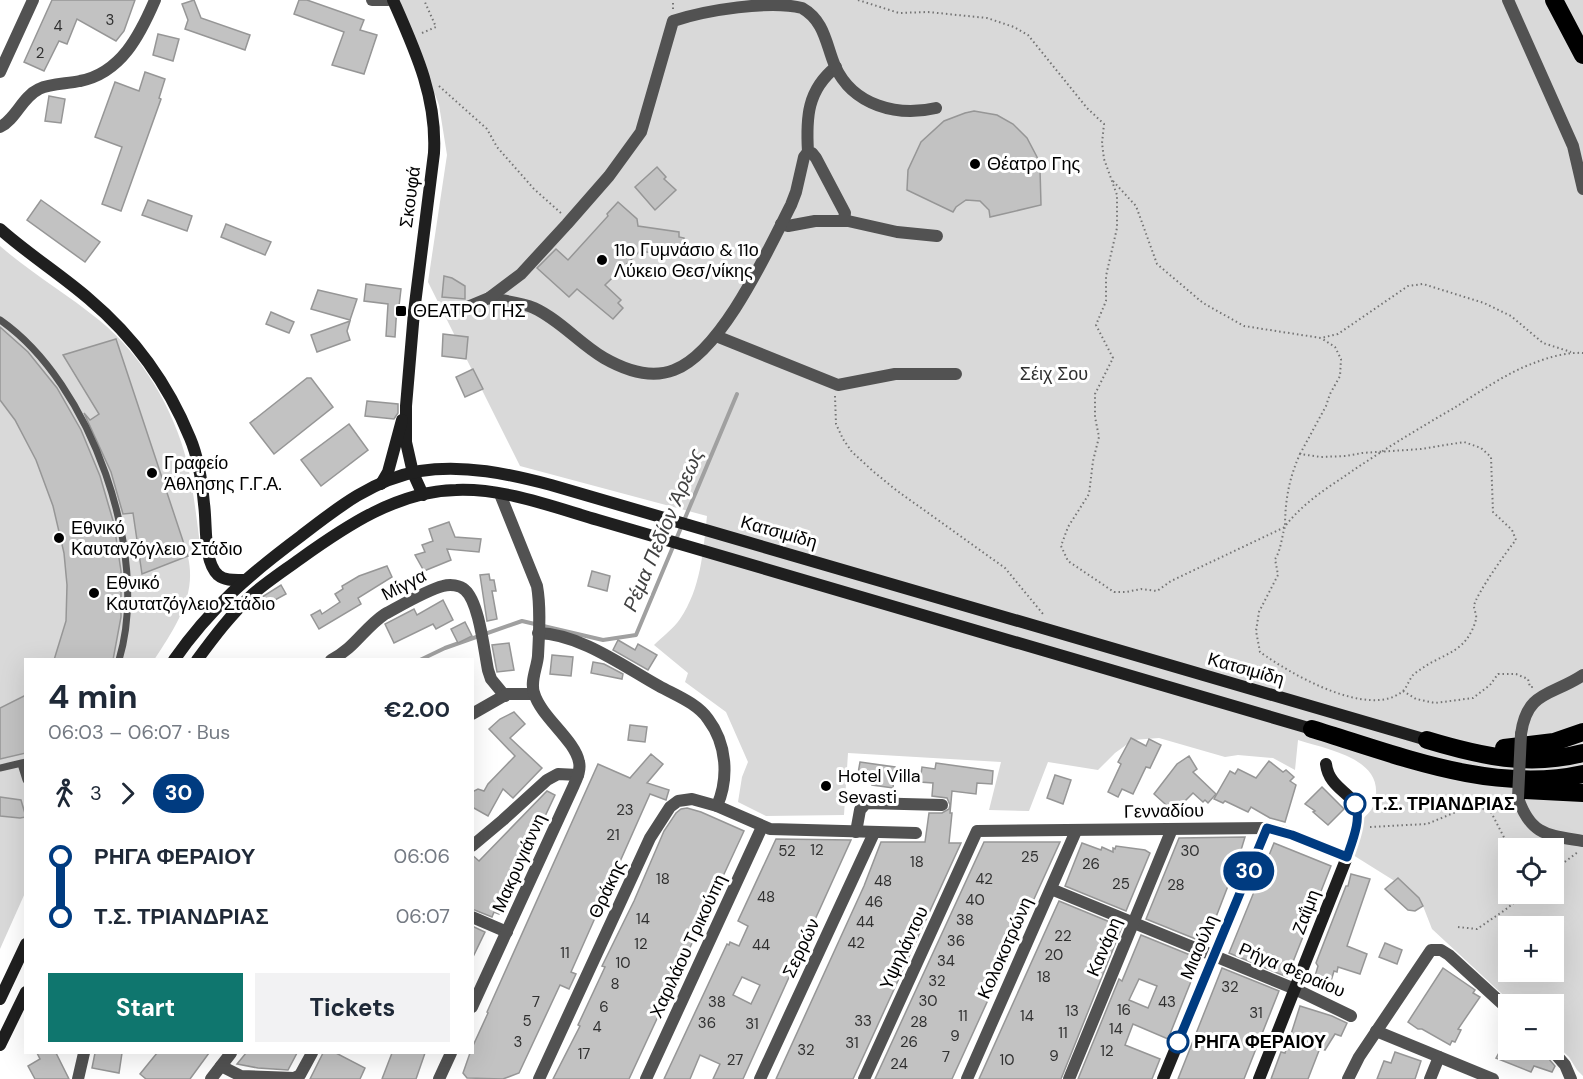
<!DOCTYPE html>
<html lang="en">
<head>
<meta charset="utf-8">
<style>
  :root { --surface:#fff; --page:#f2f2f3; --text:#1f2937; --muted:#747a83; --accent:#0f766e }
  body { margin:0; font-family:"DM Sans",sans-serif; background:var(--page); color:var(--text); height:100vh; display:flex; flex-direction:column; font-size:22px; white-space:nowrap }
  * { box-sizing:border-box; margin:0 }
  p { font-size:20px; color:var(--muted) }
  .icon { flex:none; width:33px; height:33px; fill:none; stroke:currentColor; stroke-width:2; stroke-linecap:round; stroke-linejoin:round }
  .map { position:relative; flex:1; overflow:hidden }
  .panel { position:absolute; left:24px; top:658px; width:450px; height:396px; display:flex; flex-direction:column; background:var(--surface); border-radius:0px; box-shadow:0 6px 24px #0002 }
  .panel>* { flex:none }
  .badge { padding:0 12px; border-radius:20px; font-size:21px; line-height:39px }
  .buttons { position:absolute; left:1498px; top:838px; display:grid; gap:12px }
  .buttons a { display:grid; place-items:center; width:66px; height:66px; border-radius:0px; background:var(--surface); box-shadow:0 6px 24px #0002; font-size:30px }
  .map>.badge { position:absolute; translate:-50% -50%; box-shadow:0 0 0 3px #fff }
  .legs { display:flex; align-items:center; gap:9px; height:66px; padding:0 24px; font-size:20px }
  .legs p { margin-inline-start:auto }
  .summary { display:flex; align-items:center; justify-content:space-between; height:102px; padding:0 24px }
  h1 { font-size:33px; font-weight:700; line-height:45px }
  .cta { display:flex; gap:12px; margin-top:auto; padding:12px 24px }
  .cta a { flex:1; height:69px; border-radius:0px; background:var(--accent); color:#fff; font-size:24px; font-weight:700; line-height:69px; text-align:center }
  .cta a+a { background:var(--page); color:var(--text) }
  ul { padding:0 24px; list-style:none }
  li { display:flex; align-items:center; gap:21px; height:60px; font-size:22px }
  li i { display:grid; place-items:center; width:9px; height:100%; margin:0 8px; background:currentColor }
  li i::after { content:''; width:15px; height:15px; margin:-8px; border:4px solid; border-radius:50%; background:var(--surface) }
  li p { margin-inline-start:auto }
  li:first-child i { background:linear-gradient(#0000 50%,currentColor 0) }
  li:last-child i { background:linear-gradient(currentColor 50%,#0000 0) }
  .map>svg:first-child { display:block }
</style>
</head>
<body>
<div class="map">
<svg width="1583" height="1079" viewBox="0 0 1583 1079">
  <rect width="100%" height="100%" fill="#fff"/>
  <g fill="#d9d9d9" fill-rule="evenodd">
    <path d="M 399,0 L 1583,0 L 1583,1076 L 1577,1070 L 1569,1057 L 1554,1043 L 1554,1005 L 1514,1005 L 1432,929 L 1423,906 L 1393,880 L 1353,855 C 1355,850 1358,844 1360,838 C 1362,832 1360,825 1363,819 C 1367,814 1372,811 1374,804 C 1388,759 1329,750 1298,740 L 1295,770 L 1273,758 L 1238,755 L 1225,757 L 1159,738 L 1133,740 L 1115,753 L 1098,770 L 1048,762 L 1029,811 L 989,810 L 1001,762 L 848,753 L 844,815 L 766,816 L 738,802 L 742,777 L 748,762 L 726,712 L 685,682 L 688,673 L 654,645 C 662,637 673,629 680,619 C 701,588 703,552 707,516 L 520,466 L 428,282 L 447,155 L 439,105 ZM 1509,849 L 1554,849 L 1554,894 L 1509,894 ZM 1509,927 L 1554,927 L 1554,972 L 1509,972 Z"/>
    <path d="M 0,246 C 31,273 67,294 99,320 C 142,355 174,409 187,462 C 194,492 197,522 201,553 L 188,557 C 197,596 175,628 154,660 L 26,660 L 25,893 L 0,949 Z"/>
  </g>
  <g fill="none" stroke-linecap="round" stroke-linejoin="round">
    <polyline stroke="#a0a0a0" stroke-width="4" points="420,660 445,648 522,621 603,640 636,635 737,394"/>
  </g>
  <g fill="#c2c2c2" stroke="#969696" stroke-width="1.5" fill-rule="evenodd">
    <polygon points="52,0 135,0 124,31 116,41 77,19 67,44 59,41 44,71 24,62"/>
    <polygon points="194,0 201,18 250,35 245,50 185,29 188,20 182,4"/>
    <polygon points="299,0 307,0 364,20 360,30 377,35 364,74 332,65 344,32 294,14"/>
    <polygon points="158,34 179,39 173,61 153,55"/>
    <polygon points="145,72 165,79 159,98 161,99 121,211 102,204 122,147 95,137 115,82 139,91"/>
    <polygon points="49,96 65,99 61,123 45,121"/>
    <polygon points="974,111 997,115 1013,124 1027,138 1037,157 1040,169 1041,205 990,217 989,210 980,201 966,200 956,207 953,212 907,190 908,170 921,142 944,121 965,113"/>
    <polygon points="657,167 666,177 664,179 676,190 655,210 635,187"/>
    <polygon points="41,200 100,242 85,262 27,220"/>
    <polygon points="148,200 192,216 187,231 142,215"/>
    <polygon points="618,202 637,219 638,226 679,232 679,237 684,238 681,257 640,251 605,285 621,300 618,303 623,308 613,319 577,289 569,297 537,268 556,249 568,260 608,216 607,214"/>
    <polygon points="226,224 271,242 265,255 221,237"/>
    <polygon points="444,276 452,278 465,286 465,299 442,297"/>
    <polygon points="366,284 401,289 399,306 397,305 395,337 386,336 388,304 364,301"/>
    <polygon points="318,290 357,299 350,320 311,309"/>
    <polygon points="271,312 294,322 289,333 266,324"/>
    <polygon points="350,321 347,331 350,340 317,352 311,335"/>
    <polygon points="0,327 28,352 57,388 81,430 100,476 114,524 121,571 121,617 113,660 54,660 66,621 67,585 64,553 53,506 36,460 15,420 0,400"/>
    <polygon points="443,334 468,337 466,359 442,356"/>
    <polygon points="116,339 188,556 142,574 133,513 123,514 111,472 84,413 90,420 99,414 63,355"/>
    <polygon points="473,369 483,389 465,397 456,377"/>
    <polygon points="307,378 311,378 333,407 274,454 250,423"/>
    <polygon points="367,401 398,404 398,413 394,419 365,416"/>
    <polygon points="349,424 368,450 321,486 301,460"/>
    <polygon points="449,522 455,537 481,539 479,552 447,549 451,560 424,571 415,555 425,552 422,545 433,541 429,529"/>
    <polygon points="387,566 392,577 358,598 361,604 319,629 311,615 320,610 322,614 340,602 335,594 343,589 342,586 359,576"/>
    <polygon points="592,571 610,576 607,591 588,586"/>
    <polygon points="489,574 490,580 494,580 496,591 492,591 497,619 487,621 480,575"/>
    <polygon points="281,585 286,594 266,605 262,597"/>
    <polygon points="443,600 453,620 436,629 433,624 394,643 385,624 414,609 417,615"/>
    <polygon points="465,622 472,636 458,643 451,629"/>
    <polygon points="618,640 635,650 638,644 657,655 648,670 613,650"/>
    <polygon points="509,643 514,670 497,672 492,645"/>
    <polygon points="552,655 573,657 571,676 550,674"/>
    <polygon points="593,662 604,664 623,674 622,679 591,673"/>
    <polygon points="26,695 26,753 0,759 0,708"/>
    <polygon points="514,712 525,724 510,738 542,768 513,798 503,789 488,816 472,807 472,792 478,789 484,791 488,784 515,756 489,729 500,719"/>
    <polygon points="630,725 647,727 645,742 628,740"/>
    <polygon points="1131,738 1146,746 1149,739 1161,745 1150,768 1146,767 1133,794 1122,789 1118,797 1108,792 1121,764 1118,762"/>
    <polygon points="651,754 663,764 647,783 669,790 666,800 650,794 571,972 576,974 569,989 560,985 519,1073 503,1079 467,1078 463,1073 470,1053 472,1053 472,1048 488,1013 487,1012 598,764 630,778"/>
    <polygon points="1189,756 1197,769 1193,772 1216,794 1208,803 1205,800 1203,802 1193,793 1174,812 1154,794 1177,764"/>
    <polygon points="1269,761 1283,772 1286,770 1294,777 1290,781 1296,785 1285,822 1270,818 1251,807 1248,812 1225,801 1223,803 1214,799 1230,771 1235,774 1238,769 1256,778"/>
    <polygon points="860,762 895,767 893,788 872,785 872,781 857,779"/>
    <polygon points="936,763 993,771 992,784 977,783 976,794 952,791 950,813 952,813 949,843 961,843 853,1079 776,1079 864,886 881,842 925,842 929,813 942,813 949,809 950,805 947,798 932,796 933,783 920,782 922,767 935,769"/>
    <polygon points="1055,775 1071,780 1063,804 1047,798"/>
    <polygon points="1322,787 1344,809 1328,825 1313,812 1315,811 1305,804"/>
    <polygon points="547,791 555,795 499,914 494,912 492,917 472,909 472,855 479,861"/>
    <polygon points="0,797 21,800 26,817 20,818 0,816"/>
    <polygon points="687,808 701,812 744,831 629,1079 553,1079 580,1026 578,1025 605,967 602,966 634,901 664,831 676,813 681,809"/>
    <polygon points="1245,837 1238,860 1211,930 1213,931 1208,944 1146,919 1179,838"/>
    <path d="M 776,839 L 851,840 L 743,1079 L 713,1079 L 720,1064 L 700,1055 L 690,1079 L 664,1079 L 727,944 L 729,945 L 730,942 L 739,946 L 748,926 L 738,921 ZM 742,977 L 760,985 L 751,1004 L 733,995 Z"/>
    <polygon points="984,842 1060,842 952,1079 875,1079"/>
    <polygon points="1082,843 1101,850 1102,847 1113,852 1113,848 1115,849 1116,846 1145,850 1150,853 1126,911 1065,886"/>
    <polygon points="1274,843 1331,866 1287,977 1229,953"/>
    <polygon points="1351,874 1370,879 1347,946 1367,954 1360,974 1338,967 1337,972 1334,971 1328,991 1312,986 1318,966 1316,963 1346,886 1348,886"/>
    <polygon points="1398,878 1419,898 1423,906 1415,911 1408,910 1385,889"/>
    <polygon points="1059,901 1122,927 1061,1079 979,1079"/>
    <polygon points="472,926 485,932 472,959"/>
    <path d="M 1141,935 L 1200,959 L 1168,1039 L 1133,1024 L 1125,1045 L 1160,1059 L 1152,1079 L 1078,1079 L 1119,979 L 1122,981 ZM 1139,979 L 1157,986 L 1148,1008 L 1129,1000 Z"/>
    <polygon points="1385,943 1402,950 1397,964 1379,957"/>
    <polygon points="1222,968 1279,991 1244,1079 1178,1079"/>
    <polygon points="1443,968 1475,990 1473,993 1480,997 1458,1029 1461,1030 1455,1042 1452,1041 1450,1045 1422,1029 1418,1029 1408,1022"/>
    <polygon points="1300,1006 1332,1016 1347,1023 1341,1036 1335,1034 1325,1050 1320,1048 1308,1079 1271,1079 1281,1052 1285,1053"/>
    <polygon points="1509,1035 1509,1050 1530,1050 1548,1058 1555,1066 1552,1072 1534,1066 1531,1072 1496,1058"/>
    <polygon points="1395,1052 1421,1061 1415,1079 1377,1079 1384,1061 1391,1063"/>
    <polygon points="37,1053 56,1053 69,1079 35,1079 28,1066 40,1059"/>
    <polygon points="95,1053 122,1053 119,1073 92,1068"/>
    <polygon points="157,1053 209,1053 190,1079 146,1079 140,1074"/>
    <polygon points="246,1053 297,1053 288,1070 258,1068 237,1064"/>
    <polygon points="323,1053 336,1053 365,1068 360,1079 310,1079"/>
    <polygon points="392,1053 425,1053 416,1079 382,1079"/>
  </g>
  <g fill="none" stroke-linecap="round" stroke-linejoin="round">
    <g stroke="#dbdbdb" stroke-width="20">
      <g id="highway">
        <polyline points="1554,0 1583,55"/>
        <path d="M 1312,729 C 1398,755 1492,794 1583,774"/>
        <path d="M 1427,740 C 1480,756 1529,767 1583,753"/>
        <polyline points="1504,748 1554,742 1583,732"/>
        <polyline points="1522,790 1583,793"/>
      </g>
    </g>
    <g stroke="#747474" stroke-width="2" stroke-dasharray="1.5 3" stroke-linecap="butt">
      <path d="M 858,0 L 899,13 L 928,12 L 987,18 L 1014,27 L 1028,35 L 1087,108 L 1104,124 L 1102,143 L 1104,159 L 1117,195 L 1117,228 L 1106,276 L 1106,301 L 1096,325 L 1113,358 L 1095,394 L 1095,417 L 1099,437 L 1093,461 L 1089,494 L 1068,527 L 1061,546 L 1068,561 L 1114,592 L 1126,592 L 1141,589 L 1157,591 L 1171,581 L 1285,527 C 1285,501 1289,478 1300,454 L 1321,457 L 1346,456 L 1362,453 L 1421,449 L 1464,442 L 1481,448 L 1491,457 L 1493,512 L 1512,530 L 1516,540 C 1508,549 1475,596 1474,606 C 1474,610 1477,615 1476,619 C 1475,625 1470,635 1466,640 C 1456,653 1437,658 1424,667 C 1420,670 1416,672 1413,675 C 1409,680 1407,687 1403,691 C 1369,720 1289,673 1260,652 L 1256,631 L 1259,612 L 1278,575 L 1275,559 C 1282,549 1282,531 1286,525 C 1301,506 1322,491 1342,478 C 1378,453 1416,430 1454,408 C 1478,393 1508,372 1534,363 C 1549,357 1568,352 1583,353"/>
      <polyline points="673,9 673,0"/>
      <polyline points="422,33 436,27 424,0"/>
      <polyline points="439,86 487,129 497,147 534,189 561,213"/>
      <polyline points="1113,181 1136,206 1157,264 1203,303 1244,326 1321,338 1338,334 1408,286 1423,284 1484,303 1511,316 1543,343 1571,352"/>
      <polyline points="835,396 836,424 843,439 852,452 874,472 896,490 1005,568 1043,614"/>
      <polyline points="1300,454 1326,406 1330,394 1340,376 1341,359 1335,347 1321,338"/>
      <polyline points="1403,691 1416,699 1435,703 1473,698 1490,685 1498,674 1516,674 1528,679 1530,687 1533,687"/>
      <polyline points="1370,827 1427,824 1473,805 1491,812 1510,849"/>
      <polyline points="1554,870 1578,852"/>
      <polyline points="1458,927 1477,929 1505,910 1525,894"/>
    </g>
    <g stroke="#525252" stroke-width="7">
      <path d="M 0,320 C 91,383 151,554 119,660"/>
      <polyline points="21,764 26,780"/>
      <polyline points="0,768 26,762"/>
    </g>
    <g stroke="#525252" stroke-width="12">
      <polyline points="372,0 388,0"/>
      <polyline points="1508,0 1573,146 1583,189"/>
      <path d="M 836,67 C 807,90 806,118 808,152 L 812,153 L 816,158 L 845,213 L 844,219 L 848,221"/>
      <polyline points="0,72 33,0"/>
      <path d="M 0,127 C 16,119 22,97 39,89 C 51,83 67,84 80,81 C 121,73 140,35 155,0"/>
      <polyline points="781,224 788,226 815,221 848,221 897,232 937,236"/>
      <path d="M 489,298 C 504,301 520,302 534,308 C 560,320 580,344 604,358 C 625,370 651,379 674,370 C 722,352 768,250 791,205 L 796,192 L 804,157 L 808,152"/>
      <path d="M 414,312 L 465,308 L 489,298 L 521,274 L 567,224 L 609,176 L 641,132 L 673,21 C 706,10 770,0 802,8 C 825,21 826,45 835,66 C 853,106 898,117 936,108"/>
      <polyline points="716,336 838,385 895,374 956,374"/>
      <path d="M 538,633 C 580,634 623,666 659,686 C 675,695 697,703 708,719 C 727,744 729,778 717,806"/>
      <path d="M 331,660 C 355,648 364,628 385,614 C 400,606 427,590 443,586 C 450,584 460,585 465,590 C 479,602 484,650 488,670 L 491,679 L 505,696"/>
      <polyline points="472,714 507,694 534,694"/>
      <path d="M 1521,734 C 1527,690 1552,696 1583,675"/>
      <path d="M 1518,798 C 1531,836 1548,835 1583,841"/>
      <polyline points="856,832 860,810 866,803 942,805"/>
      <polyline points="472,846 503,820 547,780 558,774 578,775"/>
      <polyline points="1051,889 1295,989 1351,1016"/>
      <polyline points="472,917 507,932"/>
      <path d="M 472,1007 L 574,785 C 577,778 581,770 579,762 C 575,740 541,717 534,693 C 530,681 537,668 538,656 C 539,634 541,608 537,586 L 500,494"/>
      <polyline points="1376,1031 1493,1079"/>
      <polyline points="1552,1050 1565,1065 1571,1079"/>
      <polyline points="221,1066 241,1076 294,1078 300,1075 312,1053"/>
      <polyline points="78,1079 84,1053"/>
      <polyline points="211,1079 231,1053"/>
      <polyline points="439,1079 451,1053"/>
      <polyline points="539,1079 650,838 670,807 678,801 692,799 717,806 770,829 916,833"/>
      <polyline points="646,1079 762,827"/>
      <polyline points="760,1079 874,833"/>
      <polyline points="864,1079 977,831 1267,828"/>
      <polyline points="967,1079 1076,831"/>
      <polyline points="1069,1079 1172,829"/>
      <polyline points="1348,1079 1359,1057 1431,950 1441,950 1449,955 1509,1010"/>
      <polyline points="1430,1079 1439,1057"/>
    </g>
    <g stroke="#1f1f1f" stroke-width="12">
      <path d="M 393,0 C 415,50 437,97 434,153 L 414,312 L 406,406 L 406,442 L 413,473 L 423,495"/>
      <path d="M 0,229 C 28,254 60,274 89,299 C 134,337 168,384 190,438 C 199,459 202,482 204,504 C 207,524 203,561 218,575 C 225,581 235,580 244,580"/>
      <polyline points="381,484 388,472 402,420"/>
      <path d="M 174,660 C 211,607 250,574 301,536 C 337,508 374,479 420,471 C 464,464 509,474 551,485 L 1427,740"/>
      <path d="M 197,660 C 214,637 232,613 253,594 C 268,581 285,570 300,559 C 346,526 398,491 456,490 C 504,488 553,507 598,520 L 1312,729"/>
      <polyline points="0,999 26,944"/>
      <polyline points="0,1045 26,992"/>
      <polyline points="1163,1079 1267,828 1284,832 1347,857"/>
      <path d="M 1259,1079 L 1347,857 C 1351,844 1360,824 1357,810 C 1354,793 1329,789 1326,764"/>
    </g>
    <use href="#highway" stroke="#000" stroke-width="18"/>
    <polyline stroke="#525252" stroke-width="12" points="1518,798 1521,734"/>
  </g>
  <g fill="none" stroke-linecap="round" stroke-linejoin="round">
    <g stroke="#fff" stroke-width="14">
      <path id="line-1" d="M 1178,1042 L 1267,828 L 1292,835 L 1347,857 C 1352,842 1362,819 1355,804"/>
    </g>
    <use href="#line-1" stroke="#003b80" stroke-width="9"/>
  </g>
  <g fill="#000" stroke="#fff" stroke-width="2">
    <circle cx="975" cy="164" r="6"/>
    <circle cx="602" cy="260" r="6"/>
    <rect x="395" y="305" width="12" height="12" rx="3"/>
    <circle cx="152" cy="473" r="6"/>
    <circle cx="59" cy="538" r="6"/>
    <circle cx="94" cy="593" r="6"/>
    <circle cx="826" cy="786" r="6"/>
  </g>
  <g fill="#fff" stroke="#003b80" stroke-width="3">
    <circle cx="1355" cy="804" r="10"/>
    <circle cx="1178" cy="1042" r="10"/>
  </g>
  <g text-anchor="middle" stroke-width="6" stroke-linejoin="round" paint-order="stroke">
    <g font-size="15" fill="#303030">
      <text x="110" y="25">3</text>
      <text x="58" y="31">4</text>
      <text x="40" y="58">2</text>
      <text x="625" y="815">23</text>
      <text x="613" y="840">21</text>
      <text x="817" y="855">12</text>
      <text x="787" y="856">52</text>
      <text x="1190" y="856">30</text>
      <text x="1030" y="862">25</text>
      <text x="917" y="867">18</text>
      <text x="1091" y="869">26</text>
      <text x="663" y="884">18</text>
      <text x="984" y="884">42</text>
      <text x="883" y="886">48</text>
      <text x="1121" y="889">25</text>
      <text x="1176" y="890">28</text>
      <text x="766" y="902">48</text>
      <text x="975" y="905">40</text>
      <text x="874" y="907">46</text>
      <text x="643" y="924">14</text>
      <text x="965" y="925">38</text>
      <text x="865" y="927">44</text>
      <text x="1063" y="941">22</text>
      <text x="956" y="946">36</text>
      <text x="856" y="948">42</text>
      <text x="641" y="949">12</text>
      <text x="761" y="950">44</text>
      <text x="565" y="958">11</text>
      <text x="1054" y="960">20</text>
      <text x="946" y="966">34</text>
      <text x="623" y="968">10</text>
      <text x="1044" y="982">18</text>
      <text x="937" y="986">32</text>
      <text x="615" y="989">8</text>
      <text x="1230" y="992">32</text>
      <text x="928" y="1006">30</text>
      <text x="536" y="1007">7</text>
      <text x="717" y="1007">38</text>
      <text x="1167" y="1007">43</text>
      <text x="604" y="1012">6</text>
      <text x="1124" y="1015">16</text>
      <text x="1072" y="1016">13</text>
      <text x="1256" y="1018">31</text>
      <text x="963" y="1021">11</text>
      <text x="1027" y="1021">14</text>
      <text x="527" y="1026">5</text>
      <text x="863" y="1026">33</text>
      <text x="919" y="1027">28</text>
      <text x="707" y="1028">36</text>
      <text x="752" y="1029">31</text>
      <text x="597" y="1032">4</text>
      <text x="1116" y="1034">14</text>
      <text x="1063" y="1038">11</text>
      <text x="955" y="1041">9</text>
      <text x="518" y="1047">3</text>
      <text x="909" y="1047">26</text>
      <text x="852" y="1048">31</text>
      <text x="806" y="1055">32</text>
      <text x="1107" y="1056">12</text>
      <text x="584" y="1059">17</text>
      <text x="1054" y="1061">9</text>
      <text x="946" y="1062">7</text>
      <text x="735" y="1065">27</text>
      <text x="1007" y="1065">10</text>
      <text x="899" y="1069">24</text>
    </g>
    <g font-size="18" fill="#000" stroke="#fff" text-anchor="start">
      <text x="987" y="170">Θέατρο Γης</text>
      <text x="614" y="256">11ο Γυμνάσιο &amp; 11ο<tspan x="614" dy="21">Λύκειο Θεσ/νίκης</tspan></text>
      <text x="413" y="317">ΘΕΑΤΡΟ ΓΗΣ</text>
      <text x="164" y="469">Γραφείο<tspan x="164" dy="21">Άθλησης Γ.Γ.Α.</tspan></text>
      <text x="71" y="534">Εθνικό<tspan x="71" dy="21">Καυτανζόγλειο Στάδιο</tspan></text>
      <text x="106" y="589">Εθνικό<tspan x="106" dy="21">Καυτατζόγλειο Στάδιο</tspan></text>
      <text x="838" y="782">Hotel Villa<tspan x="838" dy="21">Sevasti</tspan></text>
    </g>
    <g font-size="18" fill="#000" stroke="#fff">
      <text transform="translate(410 197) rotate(-82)" y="6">Σκουφά</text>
      <text transform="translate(779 532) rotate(16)" y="6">Κατσιμίδη</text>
      <text transform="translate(404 585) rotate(-27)" y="6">Μίγγα</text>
      <text transform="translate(1246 669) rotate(16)" y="6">Κατσιμίδη</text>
      <text transform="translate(1164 811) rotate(-1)" y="6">Γενναδίου</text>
      <text transform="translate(519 863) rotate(-66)" y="6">Μακρυγιάννη</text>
      <text transform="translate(607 889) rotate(-65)" y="6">Θράκης</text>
      <text transform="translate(1306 912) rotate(-69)" y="6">Ζαΐμη</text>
      <text transform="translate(688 946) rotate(-65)" y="6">Χαριλάου Τρικούπη</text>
      <text transform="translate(1104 947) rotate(-67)" y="6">Κανάρη</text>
      <text transform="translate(1199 947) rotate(-67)" y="6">Μιαούλη</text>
      <text transform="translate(801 948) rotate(-65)" y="6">Σερρών</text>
      <text transform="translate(904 948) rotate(-65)" y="6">Υψηλάντου</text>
      <text transform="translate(1005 948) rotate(-66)" y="6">Κολοκοτρώνη</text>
      <text transform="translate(1292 970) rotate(23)" y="6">Ρήγα Φεραίου</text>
    </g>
    <g font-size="18" fill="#303030" stroke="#fff">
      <text x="1054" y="380">Σέιχ Σου</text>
    </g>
    <g font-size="18" font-weight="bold" fill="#000" stroke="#fff" text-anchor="start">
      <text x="1372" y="810">Τ.Σ. ΤΡΙΑΝΔΡΙΑΣ</text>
      <text x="1194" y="1048">ΡΗΓΑ ΦΕΡΑΙΟΥ</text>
    </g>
    <g font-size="20" font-style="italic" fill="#414141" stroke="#fff">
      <text transform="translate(663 530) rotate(-67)" y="7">Ρέμα Πεδίον Άρεως</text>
    </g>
  </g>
</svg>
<div class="buttons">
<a><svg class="icon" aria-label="locate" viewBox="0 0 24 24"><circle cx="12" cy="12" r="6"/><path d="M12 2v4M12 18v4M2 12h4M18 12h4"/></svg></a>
<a>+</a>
<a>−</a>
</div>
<b class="badge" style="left:1249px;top:871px;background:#003b80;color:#fff">30</b>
<section class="panel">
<div class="summary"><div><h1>4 min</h1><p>06:03 – 06:07 · Bus</p></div><b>€2.00</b></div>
<div class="legs"><svg class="icon" aria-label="walk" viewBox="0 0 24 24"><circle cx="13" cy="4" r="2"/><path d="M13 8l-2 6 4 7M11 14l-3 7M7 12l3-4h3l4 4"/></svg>3<svg class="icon" aria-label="forward" viewBox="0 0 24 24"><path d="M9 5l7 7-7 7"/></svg><b class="badge" style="background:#003b80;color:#fff">30</b></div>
<ul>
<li><i style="color:#003b80"></i><b>ΡΗΓΑ ΦΕΡΑΙΟΥ</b><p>06:06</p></li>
<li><i style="color:#003b80"></i><b>Τ.Σ. ΤΡΙΑΝΔΡΙΑΣ</b><p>06:07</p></li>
</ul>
<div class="cta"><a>Start</a><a>Tickets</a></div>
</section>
</div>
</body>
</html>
